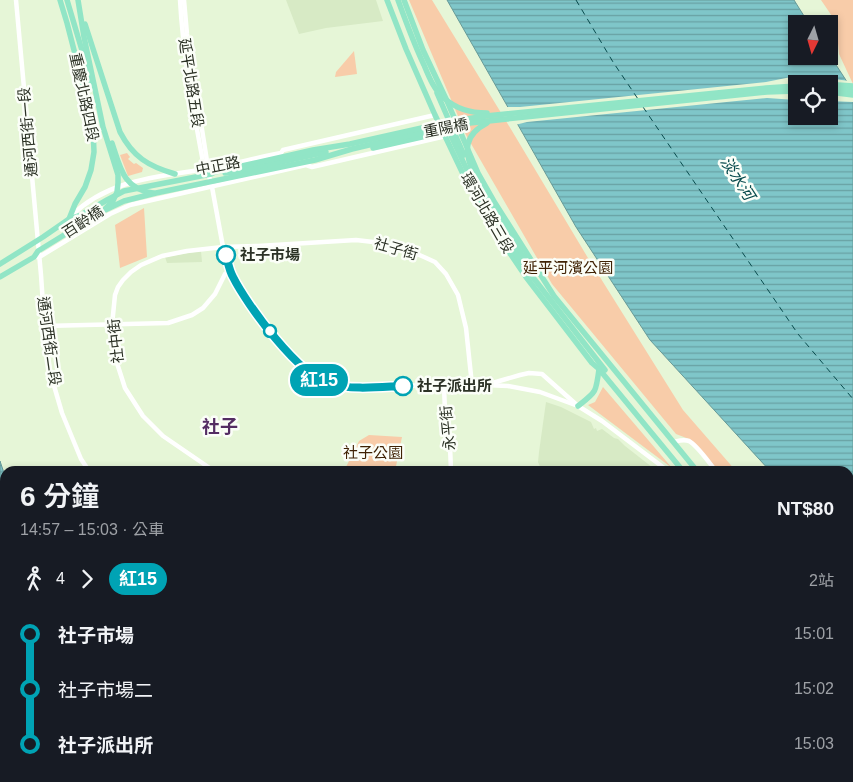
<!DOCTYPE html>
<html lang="zh-TW">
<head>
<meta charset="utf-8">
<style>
  :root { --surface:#171b24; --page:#242831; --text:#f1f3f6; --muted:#9ea1a6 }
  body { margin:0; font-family:Arial,"Noto Sans TC",sans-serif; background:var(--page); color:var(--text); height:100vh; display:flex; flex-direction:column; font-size:19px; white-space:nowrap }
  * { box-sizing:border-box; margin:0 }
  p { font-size:16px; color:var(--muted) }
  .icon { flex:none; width:28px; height:28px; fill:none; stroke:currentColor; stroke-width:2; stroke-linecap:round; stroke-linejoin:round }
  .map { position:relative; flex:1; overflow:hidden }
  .side { position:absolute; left:0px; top:466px; width:854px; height:316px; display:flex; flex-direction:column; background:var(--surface); border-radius:15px 15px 0 0; box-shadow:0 2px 8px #0003 }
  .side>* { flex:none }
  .badge { padding:0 10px; border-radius:16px; font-size:18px; line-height:32px }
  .needle { width:32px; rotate:185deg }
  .fabs { position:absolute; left:788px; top:15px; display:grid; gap:10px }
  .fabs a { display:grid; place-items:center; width:50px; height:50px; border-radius:0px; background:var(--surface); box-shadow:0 2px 8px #0003; font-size:25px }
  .map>.badge { position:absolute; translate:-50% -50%; box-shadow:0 0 0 2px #fff }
  .legs { display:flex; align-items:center; gap:8px; height:55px; padding:0 20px; font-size:16px }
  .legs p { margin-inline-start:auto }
  .headline { display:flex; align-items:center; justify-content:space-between; height:85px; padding:0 20px }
  h1 { font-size:28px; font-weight:600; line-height:38px }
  ul { padding:0 20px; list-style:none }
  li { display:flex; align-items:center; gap:18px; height:55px; font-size:19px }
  li i { display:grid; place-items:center; width:8px; height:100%; margin:0 6px; background:currentColor }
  li i::after { content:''; width:12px; height:12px; margin:-6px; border:4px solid; border-radius:50%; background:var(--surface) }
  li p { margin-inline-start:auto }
  li:first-child i { background:linear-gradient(#0000 50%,currentColor 0) }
  li:last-child i { background:linear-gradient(currentColor 50%,#0000 0) }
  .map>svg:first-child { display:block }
</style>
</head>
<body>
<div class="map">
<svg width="853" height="782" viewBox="0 0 853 782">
  <defs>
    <pattern id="industrial-furrows" width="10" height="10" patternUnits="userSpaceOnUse" patternTransform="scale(1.25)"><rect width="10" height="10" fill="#d7eac5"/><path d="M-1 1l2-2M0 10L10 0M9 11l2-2" fill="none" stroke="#b9c9a9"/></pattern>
    <pattern id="wetland-marsh" width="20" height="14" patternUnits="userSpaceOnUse" patternTransform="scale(1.25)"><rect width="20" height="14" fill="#f8cca9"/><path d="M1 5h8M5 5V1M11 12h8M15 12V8" fill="none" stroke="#d5b091"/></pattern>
    <pattern id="water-rules" width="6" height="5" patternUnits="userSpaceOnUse" patternTransform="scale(1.25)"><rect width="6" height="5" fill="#7fc6c9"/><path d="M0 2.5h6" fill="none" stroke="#68a1a3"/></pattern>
  </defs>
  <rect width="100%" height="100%" fill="#e6f6d7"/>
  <g fill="#d7eac5">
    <polygon points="286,0 376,0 383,21 326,28 299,34"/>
    <polygon points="201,251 202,262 167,263 165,257"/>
    <polygon points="546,402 561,407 591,422 594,429 596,428 597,431 602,429 614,438 618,439 625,446 657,471 542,471 538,462 539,452"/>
  </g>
  <polygon fill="url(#industrial-furrows)" points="849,607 853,612 853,751 849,750"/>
  <polygon fill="url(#wetland-marsh)" points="255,778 538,778 564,782 262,782"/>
  <g fill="#f8cca9">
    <polygon points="409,0 432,0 503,116 588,258 683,410 736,471 717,471 689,439 676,434 552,284 466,135"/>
    <polygon points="821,0 853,0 853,84 839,54 836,22"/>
    <polygon points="354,51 357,74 335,77 336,72"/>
    <polygon points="127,153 130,157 128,159 134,164 136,163 143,168 142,172 128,176 120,155"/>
    <polygon points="144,208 147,257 120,268 115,225"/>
    <polygon points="603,387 672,468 588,405 595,402"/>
    <polygon points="369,435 402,437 395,471 344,471 359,441"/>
    <polygon points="0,659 5,665 5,768 0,763"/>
  </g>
  <g fill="url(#water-rules)" stroke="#669a98" fill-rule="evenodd">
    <path d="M 447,0 L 794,0 L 809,24 L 796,24 L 796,56 L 829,56 L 829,54 L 853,91 L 853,562 L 849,557 L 849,471 L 770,471 L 650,340 L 576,227 ZM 796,84 L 829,84 L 829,116 L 796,116 Z"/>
    <polygon points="0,461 5,476 5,666 0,660"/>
    <polygon points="100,778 255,778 262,782 105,782"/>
  </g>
  <polygon fill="#e6f6d7" points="791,77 827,78 849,81 853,87 853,102 829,101 829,84 796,84 796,100 767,98 527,122 515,125 505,107 520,107 766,82"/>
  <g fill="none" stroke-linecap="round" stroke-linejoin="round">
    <g stroke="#084b4d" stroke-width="1" stroke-dasharray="6 5" stroke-linecap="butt">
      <polyline points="576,0 613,62 638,99"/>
      <polyline points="643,107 798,334 853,399"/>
    </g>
    <g stroke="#fff" stroke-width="4.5">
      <polyline points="16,0 41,275 45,334 47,351 50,372 62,413 81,459 89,471"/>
      <path d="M 180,0 C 183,55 193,108 203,162 L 206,165 L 212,187 L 223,247 L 230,270 L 233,277 L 250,305 L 279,342 L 311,375 L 329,384 L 343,386 L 485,385 L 508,386 L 540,392 L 578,406"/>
      <polyline points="184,0 187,34 207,161 206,165"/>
      <path d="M 71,216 C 112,176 165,177 217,167 C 238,163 259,157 281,153 L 283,150 L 435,115"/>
      <polyline points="37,257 41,256 110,214 130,205 306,165 312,167 446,136"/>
      <polyline points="44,326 168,323 192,315 203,308 215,294 225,274 230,270"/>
      <polyline points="489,384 520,375 529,373 542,374 578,406 602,421 668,471"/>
      <polyline points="444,386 445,412 450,446 451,471"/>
      <path d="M 673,442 C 678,441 683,439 689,441 C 698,446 709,463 716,471"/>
      <polyline points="214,471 163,436 143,416 125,388 116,360 112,325 115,295 118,287 123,280 131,272 141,265 162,256 187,251 223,247 258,246 356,240 382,243 401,247 424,257 435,262 446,274 458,295 466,328 472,385"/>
      <polyline points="849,602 853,607"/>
      <polyline points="849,752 853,752"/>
      <polyline points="849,774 853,774"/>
      <polyline points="666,778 673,782"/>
      <polyline points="8,781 9,782"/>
    </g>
    <g stroke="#91e5c6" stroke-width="5.5">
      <polyline points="67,0 92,84"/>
      <polyline points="387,0 406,49 435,115 464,176 505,246 526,277 592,363 599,369 683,471"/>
      <path d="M 398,0 C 406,22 414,44 424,65 C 429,77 434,90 444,98 C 456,109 471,113 487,113"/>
      <polyline points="404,0 423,50 447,101 478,173 495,203 554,296 697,471"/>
      <path d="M 85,24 L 120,132 C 133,157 148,166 175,174"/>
      <polyline points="838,85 853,86"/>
      <polyline points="829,88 853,91"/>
      <polyline points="829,92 853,95"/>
      <polyline points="437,93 464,155"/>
      <path d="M 487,123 C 464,135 464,151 473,172 L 522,255 L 531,267 L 537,273"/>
      <polyline points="446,125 473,183 521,262 605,370"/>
      <path d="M 112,143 C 120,167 123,189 153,193"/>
      <polyline points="373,148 435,134"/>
      <polyline points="225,173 236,172 326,152"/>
      <polyline points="103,211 124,201 156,193 315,160 352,149 437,129 470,123 525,117 767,92 796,91"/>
      <polyline points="69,219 81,215 107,200 124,191 211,174 215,172 313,150 350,144 453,121 486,116 766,88 796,86"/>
      <polyline points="0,264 43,237 69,219 75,204 85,187 91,170 94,152 93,129 90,112 67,23 60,0"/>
      <polyline points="0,277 34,257 38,251 103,211 113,201 117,192 118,183 118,175 103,127 84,37 78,0"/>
      <path d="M 578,406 C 596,392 596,393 599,369"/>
      <polyline points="849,675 853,681"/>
      <polyline points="849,695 853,700"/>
    </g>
  </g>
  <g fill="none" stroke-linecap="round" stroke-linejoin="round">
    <g stroke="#fff" stroke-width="11">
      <path id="line-1" d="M 226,255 C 228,262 229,270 233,277 C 247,305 299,376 330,384 C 352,390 380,387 403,386"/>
    </g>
    <use href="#line-1" stroke="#00a3b4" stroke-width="8"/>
  </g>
  <g fill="#fff" stroke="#00a3b4" stroke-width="2.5">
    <circle cx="226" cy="255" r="9"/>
    <circle cx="270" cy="331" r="6"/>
    <circle cx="403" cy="386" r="9"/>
  </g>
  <g text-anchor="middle" stroke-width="5" stroke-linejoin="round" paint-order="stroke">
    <g font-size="15" fill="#2c3226" stroke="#fbfef8">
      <text transform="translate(191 83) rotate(81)" y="5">延平北路五段</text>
      <text transform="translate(84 97) rotate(78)" y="5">重慶北路四段</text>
      <text transform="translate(446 128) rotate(-11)" y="5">重陽橋</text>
      <text transform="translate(28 132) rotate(-95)" y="5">通河西街一段</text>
      <text transform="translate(218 166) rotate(-11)" y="5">中正路</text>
      <text transform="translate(487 213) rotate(60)" y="5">環河北路三段</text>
      <text transform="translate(83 222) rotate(-33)" y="5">百齡橋</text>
      <text transform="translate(396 249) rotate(16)" y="5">社子街</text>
      <text transform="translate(49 341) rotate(82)" y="5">通河西街二段</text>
      <text transform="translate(116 341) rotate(-96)" y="5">社中街</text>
      <text transform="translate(448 428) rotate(-95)" y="5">永平街</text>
    </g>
    <g font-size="15" font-weight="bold" fill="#2c3226" stroke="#fbfef8" text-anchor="start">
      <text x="240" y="260">社子市場</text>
      <text x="417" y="391">社子派出所</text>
    </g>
    <g font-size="15" fill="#402205" stroke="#fbfef8">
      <text x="568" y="273">延平河濱公園</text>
      <text x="373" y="458">社子公園</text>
    </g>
    <g font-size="16" font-style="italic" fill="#084b4d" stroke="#fbfef8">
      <text transform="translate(738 178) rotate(57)" y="6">淡水河</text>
    </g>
    <g font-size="18" font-weight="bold" fill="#542d63" stroke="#fbfef8">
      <text x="220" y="433">社子</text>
    </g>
  </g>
</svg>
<div class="fabs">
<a><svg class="needle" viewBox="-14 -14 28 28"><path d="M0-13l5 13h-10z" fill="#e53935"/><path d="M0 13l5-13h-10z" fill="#9ea1a6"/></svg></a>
<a><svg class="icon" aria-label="locate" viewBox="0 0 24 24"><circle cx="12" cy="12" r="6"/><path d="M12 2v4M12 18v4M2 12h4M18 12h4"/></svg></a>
</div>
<b class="badge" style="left:319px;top:380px;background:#00a3b4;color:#fff">紅15</b>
<section class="side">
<div class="headline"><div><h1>6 分鐘</h1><p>14:57 – 15:03 · 公車</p></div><b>NT$80</b></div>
<div class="legs"><svg class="icon" aria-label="walk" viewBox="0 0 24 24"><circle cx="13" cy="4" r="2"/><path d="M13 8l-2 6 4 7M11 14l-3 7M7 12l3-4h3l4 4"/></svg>4<svg class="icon" aria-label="forward" viewBox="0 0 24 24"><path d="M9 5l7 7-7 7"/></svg><b class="badge" style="background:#00a3b4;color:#fff">紅15</b><p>2站</p></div>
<ul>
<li><i style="color:#00a3b4"></i><b>社子市場</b><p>15:01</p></li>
<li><i style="color:#00a3b4"></i><span>社子市場二</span><p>15:02</p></li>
<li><i style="color:#00a3b4"></i><b>社子派出所</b><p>15:03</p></li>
</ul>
</section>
</div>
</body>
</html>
